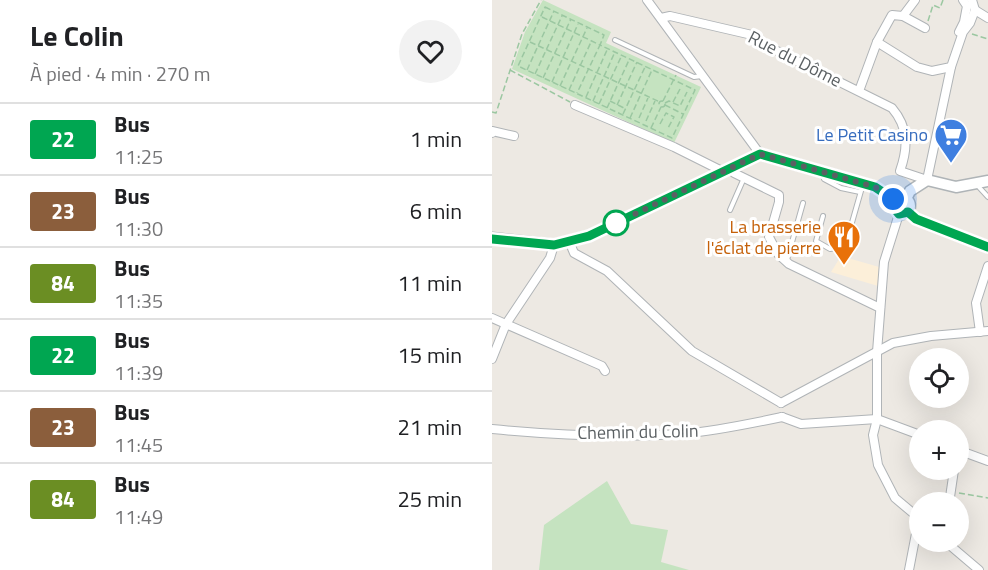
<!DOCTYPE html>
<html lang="fr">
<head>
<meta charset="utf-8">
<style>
  :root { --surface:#fff; --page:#f2f2f2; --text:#202124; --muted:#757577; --line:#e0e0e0 }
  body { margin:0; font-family:"Titillium Web",sans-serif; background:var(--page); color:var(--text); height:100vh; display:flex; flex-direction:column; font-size:22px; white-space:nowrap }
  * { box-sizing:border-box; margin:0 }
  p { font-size:20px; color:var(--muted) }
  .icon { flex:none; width:33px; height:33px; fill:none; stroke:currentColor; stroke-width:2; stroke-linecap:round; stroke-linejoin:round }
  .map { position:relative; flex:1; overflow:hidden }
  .details { display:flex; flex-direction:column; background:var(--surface); width:492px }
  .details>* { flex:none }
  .badge { padding:0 12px; border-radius:4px; font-size:21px; line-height:39px }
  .tools { position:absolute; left:417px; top:348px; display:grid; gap:12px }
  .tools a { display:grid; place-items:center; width:60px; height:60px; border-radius:50%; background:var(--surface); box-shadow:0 6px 24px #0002; font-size:30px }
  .you { position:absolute; width:30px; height:30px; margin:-15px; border:4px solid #fff; border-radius:50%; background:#1a73e8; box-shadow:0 0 0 9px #1a73e833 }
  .map>.badge { position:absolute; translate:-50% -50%; box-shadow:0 0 0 3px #fff }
  .round { display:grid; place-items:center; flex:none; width:63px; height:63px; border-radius:32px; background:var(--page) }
  .overview { display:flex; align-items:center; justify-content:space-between; height:102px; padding:0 30px }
  h1 { font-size:28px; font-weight:700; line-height:45px }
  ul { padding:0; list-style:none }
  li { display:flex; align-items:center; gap:18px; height:72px; padding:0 30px; border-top:2px solid var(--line) }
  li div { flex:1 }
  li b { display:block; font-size:22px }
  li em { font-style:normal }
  li .badge { min-width:66px; font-weight:700; text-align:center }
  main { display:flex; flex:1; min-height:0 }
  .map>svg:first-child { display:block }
</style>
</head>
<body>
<main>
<section class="details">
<div class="overview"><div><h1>Le Colin</h1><p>À pied · 4 min · 270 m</p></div><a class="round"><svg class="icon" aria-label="heart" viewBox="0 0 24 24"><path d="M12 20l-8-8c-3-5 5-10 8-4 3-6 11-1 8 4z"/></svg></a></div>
<ul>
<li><span class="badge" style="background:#00a651;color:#fff">22</span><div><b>Bus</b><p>11:25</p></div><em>1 min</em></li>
<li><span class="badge" style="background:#8b5e3c;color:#fff">23</span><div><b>Bus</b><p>11:30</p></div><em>6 min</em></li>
<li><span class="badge" style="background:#6b8e23;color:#fff">84</span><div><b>Bus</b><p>11:35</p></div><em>11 min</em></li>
<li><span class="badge" style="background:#00a651;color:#fff">22</span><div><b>Bus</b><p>11:39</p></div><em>15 min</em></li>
<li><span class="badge" style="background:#8b5e3c;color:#fff">23</span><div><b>Bus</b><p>11:45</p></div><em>21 min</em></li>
<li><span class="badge" style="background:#6b8e23;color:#fff">84</span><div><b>Bus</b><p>11:49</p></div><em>25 min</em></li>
</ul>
</section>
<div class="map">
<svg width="496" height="570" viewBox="0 0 496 570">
  <rect width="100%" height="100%" fill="#ede9e3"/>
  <polygon fill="#fcefd9" points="349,256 387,267 386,286 339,272"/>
  <g fill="#c5e3c0">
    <polygon points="51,0 119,32 114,43 209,87 182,143 20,69 33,32"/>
    <polygon points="115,481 139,524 176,530 169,562 197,570 47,570 52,525"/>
  </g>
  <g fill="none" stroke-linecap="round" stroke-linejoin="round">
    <g stroke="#b0b4b7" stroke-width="6">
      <g id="lane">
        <polyline points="123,40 202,77 210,76"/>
        <polyline points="331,174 332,179 349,188 368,192"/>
        <polyline points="485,185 496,197"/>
        <polyline points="238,210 252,178"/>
        <polyline points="331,216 324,241 338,249 345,248 357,233 371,184"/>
        <polyline points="295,260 311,203"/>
      </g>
    </g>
    <g stroke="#b0b4b7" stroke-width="10">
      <g id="street">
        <polyline points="155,0 268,154"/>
        <polyline points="423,0 411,16 433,28"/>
        <polyline points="483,10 496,18"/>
        <path d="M 169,18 L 178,16 L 260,35 L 269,43 L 400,108 C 417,128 416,148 408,171 L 435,180 L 459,67"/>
        <polyline points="467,32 472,22 475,6 471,0"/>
        <polyline points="385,42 425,67 440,71 459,67 471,32 478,23 483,10 480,0"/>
        <polyline points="367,91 385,42 400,15 411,16"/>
        <polyline points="83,105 182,147 230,171"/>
        <polyline points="0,133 0,131 22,136"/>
        <polyline points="239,167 242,173 287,195 287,202 277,237 286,254 297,264 388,308"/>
        <polyline points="407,214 392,262 385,352 385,419 381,435 386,465 403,498 428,519"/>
        <polyline points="77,241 82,253 115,271 200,351 289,403"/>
        <polyline points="0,318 110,366 113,371"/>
        <polyline points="488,332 484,303 496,266"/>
        <polyline points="0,359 14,324 58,258 62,245"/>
        <polyline points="289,403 401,343 439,336 496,331"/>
        <polyline points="290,417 309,424 385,419 428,435"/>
        <path d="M 0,429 C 62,435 127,438 190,434 C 223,431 257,424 290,417"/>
        <polyline points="466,450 496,461"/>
        <polyline points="458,497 462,470"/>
        <polyline points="454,542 487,570"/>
        <polyline points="417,570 427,518"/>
      </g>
    </g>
    <g stroke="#afb4b7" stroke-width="13">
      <g id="secondary">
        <circle cx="410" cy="206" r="8"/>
        <polyline points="414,199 418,191 435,180 464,187 496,181"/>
        <polyline points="416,212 424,219 496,247"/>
        <polyline points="0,238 62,245 97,236 268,154 383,187 404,201"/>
      </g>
    </g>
    <g stroke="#9bc7a1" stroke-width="1.5" stroke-dasharray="6 3" stroke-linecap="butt">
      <polygon points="53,7 112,35 108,45 203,90 180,138 26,66"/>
      <polyline points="50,17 108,45 85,93"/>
      <polyline points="436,21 441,5 448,8 451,0"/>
      <polyline points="480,34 496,39"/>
      <polyline points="38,42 168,102"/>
      <polyline points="18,70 78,102"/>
      <polyline points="35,70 62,11"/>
      <polyline points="43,74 70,16"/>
      <polyline points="51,78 79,19"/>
      <polyline points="60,82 86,24"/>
      <polyline points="68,86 95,28"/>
      <polyline points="77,90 99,42"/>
      <polyline points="94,97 115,50"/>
      <circle cx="170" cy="104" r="3"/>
      <polyline points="101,101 122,54"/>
      <polyline points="118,101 132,108"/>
      <polyline points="171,101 184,75"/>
      <polyline points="181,102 188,89"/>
      <polyline points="173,103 177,101 188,106 195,92"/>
      <polyline points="107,104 129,57"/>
      <polyline points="125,105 145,62"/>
      <polyline points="173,105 191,114"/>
      <polyline points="115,108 137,60"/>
      <polyline points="0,112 4,113 30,34 49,0"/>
      <polyline points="131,114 153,67"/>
      <polyline points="138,118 160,70"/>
      <polyline points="147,118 156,98"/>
      <polyline points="154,121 163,101"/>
      <polyline points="168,124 174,113 182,117 176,128"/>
      <polyline points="159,128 169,107"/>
      <polyline points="467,493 496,498"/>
    </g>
    <use href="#lane" stroke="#fff" stroke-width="4"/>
    <use href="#street" stroke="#fff" stroke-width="8"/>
    <use href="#secondary" stroke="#fff" stroke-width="10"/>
  </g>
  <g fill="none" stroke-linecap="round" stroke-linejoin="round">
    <g stroke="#fff" stroke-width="14">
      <polyline id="line" points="0,239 62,245 97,236 268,154 383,187 404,201 402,208 407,214 416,212 424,219 496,247"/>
    </g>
    <use href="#line" stroke="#00a651" stroke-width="9"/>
    <polyline stroke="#5b6063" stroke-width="6" stroke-dasharray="0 10.8" points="124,223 268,154 383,187 401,199"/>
  </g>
  <defs>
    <g id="supermarket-pin" transform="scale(1.725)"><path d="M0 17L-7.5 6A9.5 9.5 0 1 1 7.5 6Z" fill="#3f7fe0" stroke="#fff"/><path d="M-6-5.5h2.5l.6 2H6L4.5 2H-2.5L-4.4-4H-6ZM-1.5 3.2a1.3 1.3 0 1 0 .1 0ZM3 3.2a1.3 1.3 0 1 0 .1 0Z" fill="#fff"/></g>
    <g id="restaurant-pin" transform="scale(1.725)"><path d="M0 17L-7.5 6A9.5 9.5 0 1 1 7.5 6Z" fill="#e8710a" stroke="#fff"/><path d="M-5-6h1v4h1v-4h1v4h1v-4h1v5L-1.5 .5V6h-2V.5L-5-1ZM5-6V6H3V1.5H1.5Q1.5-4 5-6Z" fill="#fff"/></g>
  </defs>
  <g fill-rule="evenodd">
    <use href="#supermarket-pin" x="459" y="135"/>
    <use href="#restaurant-pin" x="352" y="237"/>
  </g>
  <circle fill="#fff" stroke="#00a651" stroke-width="3" cx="124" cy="223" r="12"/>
  <g text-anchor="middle" stroke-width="6" stroke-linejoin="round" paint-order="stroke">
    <g font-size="18" fill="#5b6063" stroke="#fff">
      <text transform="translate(303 59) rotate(27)" y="6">Rue du Dôme</text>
      <text transform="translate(146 432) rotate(-1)" y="6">Chemin du Colin</text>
    </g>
    <g font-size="18" fill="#366cbe" stroke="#fff" text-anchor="end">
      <text x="436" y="141">Le Petit Casino</text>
    </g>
    <g font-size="18" fill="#c56008" stroke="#fff" text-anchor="end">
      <text x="329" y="233">La brasserie<tspan x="329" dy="21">l'éclat de pierre</tspan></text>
    </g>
  </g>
</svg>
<div class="tools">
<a><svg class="icon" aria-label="locate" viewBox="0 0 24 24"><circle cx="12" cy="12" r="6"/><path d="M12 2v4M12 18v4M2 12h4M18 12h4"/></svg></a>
<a>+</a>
<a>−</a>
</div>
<div class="you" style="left:401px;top:199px"></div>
</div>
</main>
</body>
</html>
